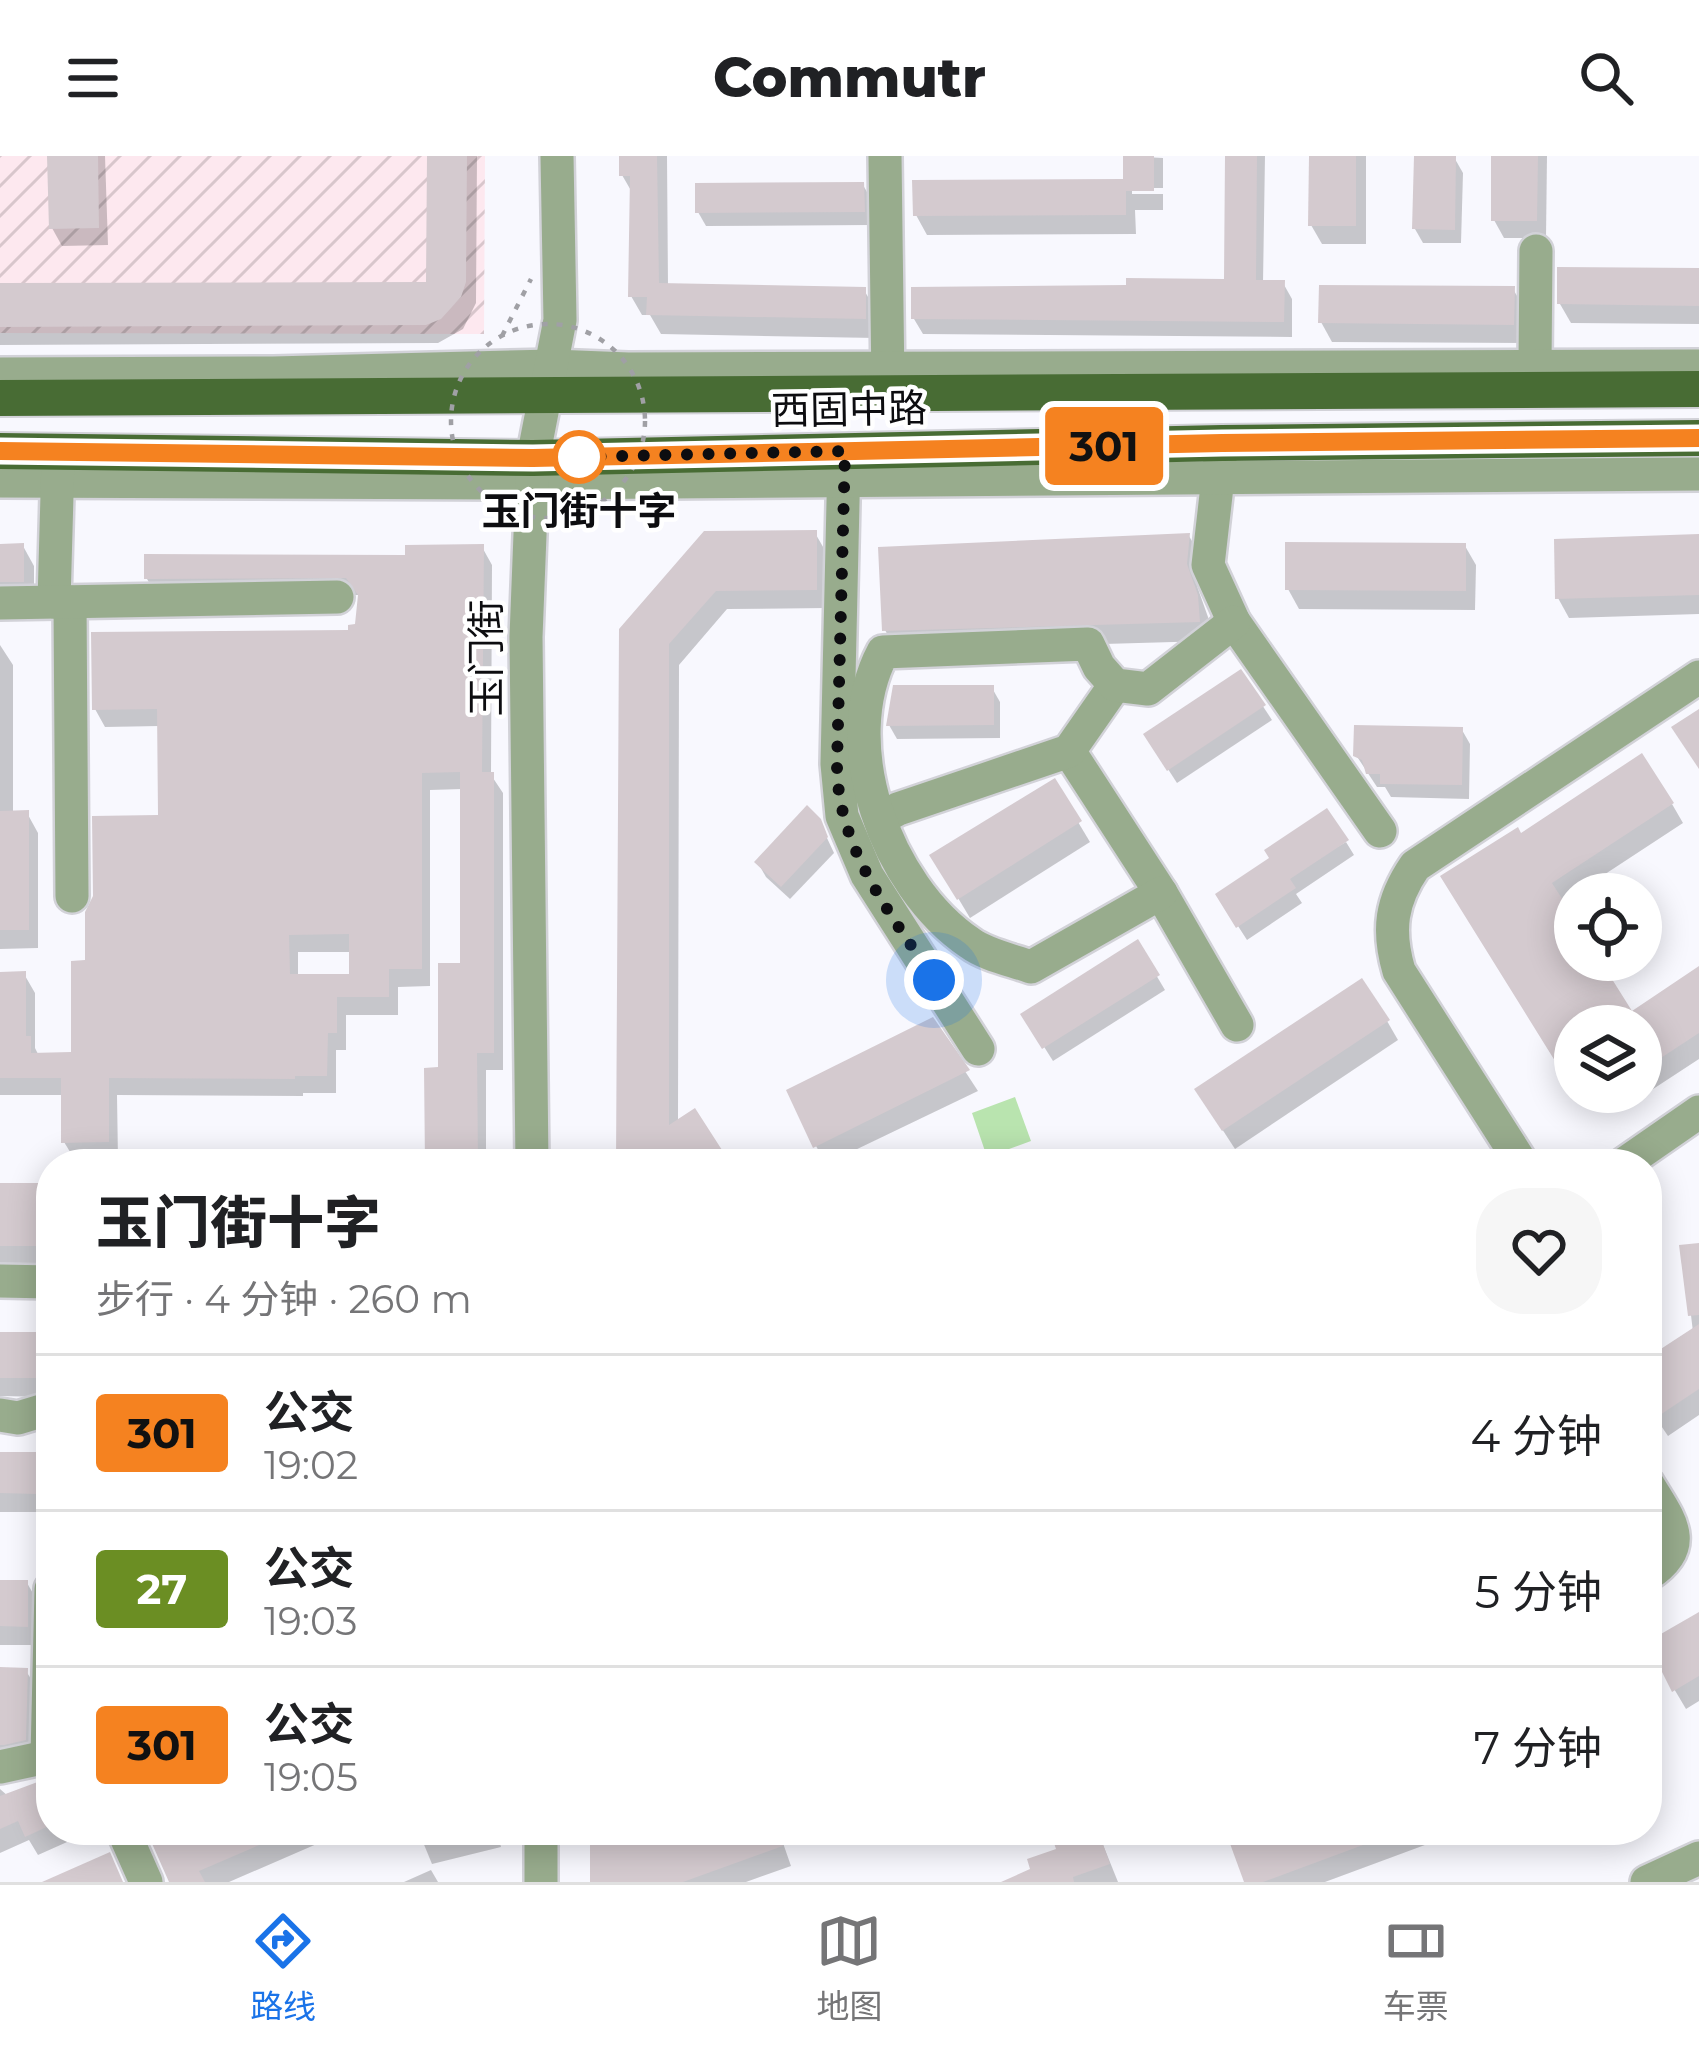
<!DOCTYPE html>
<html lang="zh">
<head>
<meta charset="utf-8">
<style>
  :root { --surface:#fff; --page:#f6f6f6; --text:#202124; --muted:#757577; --line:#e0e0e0; --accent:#1a73e8 }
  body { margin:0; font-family:Montserrat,"Noto Sans SC",sans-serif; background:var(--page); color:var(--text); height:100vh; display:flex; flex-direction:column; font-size:45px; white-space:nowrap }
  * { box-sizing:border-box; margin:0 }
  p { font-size:39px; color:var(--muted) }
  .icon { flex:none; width:66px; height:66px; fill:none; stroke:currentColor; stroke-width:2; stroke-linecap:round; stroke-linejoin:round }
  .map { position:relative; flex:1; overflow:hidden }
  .sheet { position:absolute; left:36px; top:993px; width:1626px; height:696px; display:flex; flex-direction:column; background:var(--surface); border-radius:48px; box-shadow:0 6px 30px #0003 }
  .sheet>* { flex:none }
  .badge { padding:0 24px; border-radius:9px; font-size:42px; line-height:78px }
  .fabs { position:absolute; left:1554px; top:717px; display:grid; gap:24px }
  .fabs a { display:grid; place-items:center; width:108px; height:108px; border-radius:50%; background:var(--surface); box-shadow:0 6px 30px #0003; font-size:60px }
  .you { position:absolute; width:60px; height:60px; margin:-30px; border:9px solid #fff; border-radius:50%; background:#1a73e8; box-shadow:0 0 0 18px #1a73e833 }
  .map>.badge { position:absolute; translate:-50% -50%; box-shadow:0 0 0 6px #fff }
  .round { display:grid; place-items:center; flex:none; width:126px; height:126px; border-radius:48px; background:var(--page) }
  .summary { display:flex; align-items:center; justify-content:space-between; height:204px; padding:0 60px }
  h1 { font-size:57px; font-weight:800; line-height:90px }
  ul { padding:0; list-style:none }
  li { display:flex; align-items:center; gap:36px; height:156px; padding:0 60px; border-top:3px solid var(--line) }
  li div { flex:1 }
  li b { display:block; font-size:45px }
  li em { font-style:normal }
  li .badge { min-width:132px; font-weight:700; text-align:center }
  header { display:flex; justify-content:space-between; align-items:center; height:156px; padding:0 60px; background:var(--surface); font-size:54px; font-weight:800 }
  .tabs { display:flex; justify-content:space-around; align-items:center; height:168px; border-top:3px solid var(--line); background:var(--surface); font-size:33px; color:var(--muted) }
  .tabs a { display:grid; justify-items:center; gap:6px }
  .tabs .selected { color:var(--accent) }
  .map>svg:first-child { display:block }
</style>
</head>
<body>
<header><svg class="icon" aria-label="menu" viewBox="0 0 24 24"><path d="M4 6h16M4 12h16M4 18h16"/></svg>Commutr<svg class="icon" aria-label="search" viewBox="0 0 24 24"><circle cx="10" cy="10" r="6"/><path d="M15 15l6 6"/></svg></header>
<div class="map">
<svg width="1699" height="1726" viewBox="0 0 1699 1726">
  <defs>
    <pattern id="industrial-furrows" width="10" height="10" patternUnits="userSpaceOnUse" patternTransform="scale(3)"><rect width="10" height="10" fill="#fde8ef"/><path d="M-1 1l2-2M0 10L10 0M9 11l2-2" fill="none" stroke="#d8c6cc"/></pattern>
  </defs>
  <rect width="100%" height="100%" fill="#f8f8fe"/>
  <polygon fill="url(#industrial-furrows)" points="0,0 485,0 484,178 0,177"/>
  <polygon fill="#b9e4af" points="1015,941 1031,985 987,1001 972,957"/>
  <g fill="#0003" fill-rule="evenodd">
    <polygon points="50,0 105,0 108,89 62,90 52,72"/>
    <polygon points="428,0 477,0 476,147 463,173 438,187 0,189 0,130 429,129"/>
    <polygon points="621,0 667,0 668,130 864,134 875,153 876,182 661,178 650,159 642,159 631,140 633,38 622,19"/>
    <polygon points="1126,0 1163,2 1163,32 1132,32 1132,38 1163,38 1163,54 1135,54 1136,78 927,79 916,59 1126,26"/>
    <polygon points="1228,0 1265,0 1263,127 1283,127 1292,143 1292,181 923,178 914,163 1129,132 1227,126"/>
    <polygon points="1312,0 1366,0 1366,88 1322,88 1311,69"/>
    <polygon points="1494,0 1547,0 1546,82 1504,82 1494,64"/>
    <polygon points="1455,3 1463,17 1461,87 1423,87 1415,73"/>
    <polygon points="863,29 871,43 871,69 706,70 698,56"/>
    <polygon points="1699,115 1699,168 1571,167 1560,148"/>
    <polygon points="1513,133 1524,152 1524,187 1332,186 1321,166"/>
    <polygon points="815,377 826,396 827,452 727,453 679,509 678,966 728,1008 619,1008 622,474"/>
    <polygon points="1189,380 1200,399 1197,430 1208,461 1209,485 896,494 885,474"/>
    <polygon points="1699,381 1699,458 1569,462 1558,442"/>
    <polygon points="23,390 34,410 34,444 0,449 0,391"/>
    <polygon points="1465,390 1476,409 1475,454 1299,453 1288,433"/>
    <path d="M 482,391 L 492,409 L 491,619 L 503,637 L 503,914 L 486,914 L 486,1008 L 428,1008 L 463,810 L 463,633 L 430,634 L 430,830 L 398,831 L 398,859 L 346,859 L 346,894 L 336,894 L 336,937 L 303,937 L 303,940 L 117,939 L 118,1004 L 75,1004 L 64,986 L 64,939 L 0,939 L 0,819 L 24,818 L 35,837 L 35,892 L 39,900 L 74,899 L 88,807 L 161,662 L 160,570 L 105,571 L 95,553 L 351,477 L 358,471 L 361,439 L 158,441 L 147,423 L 408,402 ZM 298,796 L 352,796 L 352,821 L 298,821 Z"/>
    <polygon points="0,489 13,509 13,657 27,657 38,677 38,792 0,793"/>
    <polygon points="1241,517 1272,564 1177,627 1155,593"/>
    <polygon points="992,532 1000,546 1000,582 897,583 889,569"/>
    <polygon points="1462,574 1470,588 1469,643 1391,641 1385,631 1377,631 1356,599"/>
    <polygon points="1054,626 1090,686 970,762 933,700"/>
    <polygon points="1672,648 1683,667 1561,747 1575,769 1575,804 1597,804 1631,859 1699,814 1699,903 1621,954 1609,936 1641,936 1641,870 1575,870 1574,930 1455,740 1520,681"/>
    <polygon points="819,665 834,697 790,743 766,721 758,707"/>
    <polygon points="1346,686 1354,699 1296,738 1302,747 1247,784 1227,753"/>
    <polygon points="1137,787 1165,834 1053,905 1024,859"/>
    <polygon points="932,865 978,935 826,1008 816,990"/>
    <polygon points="1387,865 1398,884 1235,993 1209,953"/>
    <polygon points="1130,1001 1134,1008 1112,1008"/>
    <rect x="0" y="1030" width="51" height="79"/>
    <polygon points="1699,1090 1699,1259 1668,1280 1647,1249 1647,1206 1693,1176 1683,1092"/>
    <polygon points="0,1179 36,1179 47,1198 46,1241 0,1240"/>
    <polygon points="0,1299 36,1299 48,1319 47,1356 0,1356"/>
    <polygon points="0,1427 27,1427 38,1446 37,1489 0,1489"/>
    <polygon points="1699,1459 1699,1545 1686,1553 1648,1489"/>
    <polygon points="0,1514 26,1515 38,1534 36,1603 0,1607"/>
    <polygon points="51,1625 51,1674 94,1674 38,1699 29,1684 0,1697 0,1633 8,1640"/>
    <polygon points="147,1674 349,1674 229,1726 172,1726"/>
    <polygon points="418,1674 497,1674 501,1691 432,1708"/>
    <polygon points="662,1674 805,1674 806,1678 783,1687 791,1710 746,1726 670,1726"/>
    <polygon points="1079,1674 1097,1674 1118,1726 1023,1726"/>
    <polygon points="1237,1674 1428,1674 1433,1686 1325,1726 1247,1726"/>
    <polygon points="431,1714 438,1726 404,1726"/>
  </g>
  <g fill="#d4cacf" fill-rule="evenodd">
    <polygon points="47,0 98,0 99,72 49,73"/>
    <polygon points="427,0 467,0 466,126 461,141 441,163 426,169 0,171 0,127 426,126"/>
    <polygon points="619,0 657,0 659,127 866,131 866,163 646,159 647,141 628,141 630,20 619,20"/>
    <polygon points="1123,0 1154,0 1154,35 1126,35 1126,59 913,60 912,24 1123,23"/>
    <polygon points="1225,0 1257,0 1256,124 1285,124 1284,166 911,163 911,131 1126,129 1126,122 1224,123"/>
    <polygon points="1309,0 1356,0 1356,70 1308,70"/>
    <polygon points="1414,0 1456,0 1455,74 1412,73"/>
    <polygon points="1491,0 1538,0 1537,65 1491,65"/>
    <polygon points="864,26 865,56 695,57 695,27"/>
    <polygon points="1557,111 1699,112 1699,150 1557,148"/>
    <polygon points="1319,129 1515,130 1514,169 1318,167"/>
    <polygon points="817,374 817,434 716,435 669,488 669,969 695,952 731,1008 616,1008 619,473 704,375"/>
    <polygon points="1190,377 1187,408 1198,439 1200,466 882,475 878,391"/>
    <polygon points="1699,378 1699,439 1555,443 1554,383"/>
    <polygon points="1285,386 1466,387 1466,435 1285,434"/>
    <polygon points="24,387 24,426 0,426 0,388"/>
    <path d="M 484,388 L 482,616 L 494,616 L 494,897 L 477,897 L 478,1008 L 425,1008 L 424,912 L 438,911 L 438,807 L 460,807 L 460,616 L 422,617 L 422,813 L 389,813 L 389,841 L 337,841 L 337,877 L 328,877 L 327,920 L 295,920 L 295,923 L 109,922 L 109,986 L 61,987 L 61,922 L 0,922 L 0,816 L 26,815 L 26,880 L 31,880 L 31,897 L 71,896 L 71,805 L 85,804 L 85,756 L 93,740 L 92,660 L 158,659 L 157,553 L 92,554 L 91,476 L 348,474 L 348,469 L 355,468 L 358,439 L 346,422 L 144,423 L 144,398 L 405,399 L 405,389 ZM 349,778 L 349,818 L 290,818 L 289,779 Z"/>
    <polygon points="1241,513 1266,549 1167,615 1143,578"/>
    <polygon points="893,529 994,529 994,569 886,570"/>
    <polygon points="1699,553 1699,613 1671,571"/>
    <polygon points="1354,569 1463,571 1462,629 1380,628 1380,618 1366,618 1362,604 1353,600"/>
    <polygon points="1642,597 1674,647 1552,727 1575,763 1575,804 1600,804 1632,855 1699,810 1699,877 1641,915 1641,870 1575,870 1575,903 1560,913 1440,720 1518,671 1521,677"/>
    <polygon points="1055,622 1082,665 957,744 929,699"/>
    <polygon points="807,649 821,663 828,681 781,731 754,706"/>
    <polygon points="1327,652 1349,684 1290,723 1296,732 1236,772 1215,738 1269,702 1264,694"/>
    <polygon points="29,654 29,774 0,774 0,655"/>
    <polygon points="1138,783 1160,819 1042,893 1020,858"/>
    <polygon points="1362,822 1390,864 1222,975 1194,933"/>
    <polygon points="933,861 970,914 813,992 786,934"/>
    <rect x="0" y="1027" width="51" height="63"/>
    <polygon points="1699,1087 1699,1159 1688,1160 1679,1089"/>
    <polygon points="1699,1168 1699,1233 1654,1263 1647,1252 1647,1202"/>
    <rect x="0" y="1176" width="37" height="46"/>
    <polygon points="0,1296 38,1296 37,1338 0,1337"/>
    <polygon points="0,1424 28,1424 28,1471 0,1470"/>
    <polygon points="1699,1456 1699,1520 1672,1536 1647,1486"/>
    <polygon points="0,1511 28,1512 26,1584 4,1589 0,1589"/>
    <polygon points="51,1621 51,1669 25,1681 18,1665 0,1673 0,1640"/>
    <polygon points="146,1674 294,1674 199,1715 205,1726 169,1726"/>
    <polygon points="590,1674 777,1674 783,1690 683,1726 590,1726"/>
    <polygon points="1070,1674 1098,1674 1110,1708 1073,1721 1074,1726 1001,1726 1030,1713 1027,1703 1056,1693 1052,1681"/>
    <polygon points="1225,1674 1398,1674 1398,1676 1263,1726 1244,1726"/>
    <polygon points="110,1696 123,1726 42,1726"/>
  </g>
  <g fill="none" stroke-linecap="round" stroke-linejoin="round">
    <g stroke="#d2d2d8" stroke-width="38">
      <g id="minor">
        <polyline points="885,0 888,229"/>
        <polyline points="1535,209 1536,95"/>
        <polyline points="0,218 273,217 553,210 628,213 1699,210"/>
        <polyline points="844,303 837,608 842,660 867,719 978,893"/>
        <polyline points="1220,304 1208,409 1234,466 1380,675"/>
        <polyline points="0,325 531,327 1699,318"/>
        <polyline points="54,446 58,303"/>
        <polyline points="70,446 72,740"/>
        <polyline points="0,447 337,441"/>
        <polyline points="1069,595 1161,737 1237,869"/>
        <polyline points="880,663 898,653 1069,595 1115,529"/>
        <path d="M 1161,737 L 1031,811 C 1012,804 986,799 970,787 C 886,730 834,588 883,496 L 1088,488 L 1099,511 L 1115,529 L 1148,533 L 1234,466"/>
        <polyline points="532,1008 526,481 533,302 560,164 557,0"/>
        <path d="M 1522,1008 L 1399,815 C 1387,774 1391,745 1415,710 L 1699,521"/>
        <polyline points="1624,1008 1699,956"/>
        <polyline points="0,1125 51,1126"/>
        <polyline points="0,1259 18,1262 51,1252"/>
        <path d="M 1647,1327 C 1669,1364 1693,1389 1647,1419"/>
        <polyline points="47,1600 51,1433"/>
        <polyline points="0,1611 51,1600"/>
        <polyline points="123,1674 146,1726"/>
        <polyline points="541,1674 541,1726"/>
        <polyline points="1647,1726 1699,1702"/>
      </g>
    </g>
    <g stroke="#d2d2d8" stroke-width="40">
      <g id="major">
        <polyline points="0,242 1699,233"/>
        <polyline points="0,295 533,302 1222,287 1699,282"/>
      </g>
    </g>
    <polyline stroke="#a0a0a5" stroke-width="4.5" stroke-dasharray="6 9" stroke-linecap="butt" points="502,180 531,123"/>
    <use href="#minor" stroke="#98ac8d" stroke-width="33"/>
    <use href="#major" stroke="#486c34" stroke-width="36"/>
    <circle stroke="#a0a0a5" stroke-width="4.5" stroke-dasharray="6 9" stroke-linecap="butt" cx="548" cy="265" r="97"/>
  </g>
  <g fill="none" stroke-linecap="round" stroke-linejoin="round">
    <g stroke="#fff" stroke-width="27">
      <polyline id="line" points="0,295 533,302 1222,287 1699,282"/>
    </g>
    <use href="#line" stroke="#f58220" stroke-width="18"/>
    <path stroke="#0d0d10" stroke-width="12" stroke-dasharray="0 21.6" d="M 579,301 L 845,295 L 837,608 C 837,692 890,756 934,824"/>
  </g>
  <circle fill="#fff" stroke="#f58220" stroke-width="6" cx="579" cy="301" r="24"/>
  <g text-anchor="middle" stroke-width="9" stroke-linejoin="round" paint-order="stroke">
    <g font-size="39" fill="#0d0d10" stroke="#fff">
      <text transform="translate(849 253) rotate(-1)" y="14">西固中路</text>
      <text transform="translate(486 502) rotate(-90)" y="14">玉门街</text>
    </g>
    <g font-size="39" font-weight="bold" fill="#0d0d10" stroke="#fff">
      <text x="579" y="369">玉门街十字</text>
    </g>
  </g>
</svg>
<div class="fabs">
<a><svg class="icon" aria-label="locate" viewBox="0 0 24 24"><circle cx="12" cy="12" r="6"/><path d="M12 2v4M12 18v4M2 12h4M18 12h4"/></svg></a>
<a><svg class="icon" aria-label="layers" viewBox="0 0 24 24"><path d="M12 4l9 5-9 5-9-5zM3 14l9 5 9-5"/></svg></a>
</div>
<div class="you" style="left:934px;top:824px"></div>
<b class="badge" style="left:1104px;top:290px;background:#f58220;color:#111">301</b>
<section class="sheet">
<div class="summary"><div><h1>玉门街十字</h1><p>步行 · 4 分钟 · 260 m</p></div><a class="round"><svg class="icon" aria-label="heart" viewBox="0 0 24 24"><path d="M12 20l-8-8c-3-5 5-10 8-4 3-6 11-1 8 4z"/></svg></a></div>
<ul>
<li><span class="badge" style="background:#f58220;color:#111">301</span><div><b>公交</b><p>19:02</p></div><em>4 分钟</em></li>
<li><span class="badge" style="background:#6b8e23;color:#fff">27</span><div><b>公交</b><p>19:03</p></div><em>5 分钟</em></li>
<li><span class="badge" style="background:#f58220;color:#111">301</span><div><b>公交</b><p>19:05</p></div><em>7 分钟</em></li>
</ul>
</section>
</div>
<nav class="tabs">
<a class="selected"><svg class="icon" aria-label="directions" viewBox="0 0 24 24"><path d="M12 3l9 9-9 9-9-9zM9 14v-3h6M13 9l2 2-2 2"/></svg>路线</a>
<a><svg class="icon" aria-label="map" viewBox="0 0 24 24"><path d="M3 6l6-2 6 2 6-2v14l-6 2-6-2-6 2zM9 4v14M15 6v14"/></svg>地图</a>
<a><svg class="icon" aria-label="tickets" viewBox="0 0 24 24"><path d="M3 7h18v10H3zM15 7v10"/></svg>车票</a>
</nav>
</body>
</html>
